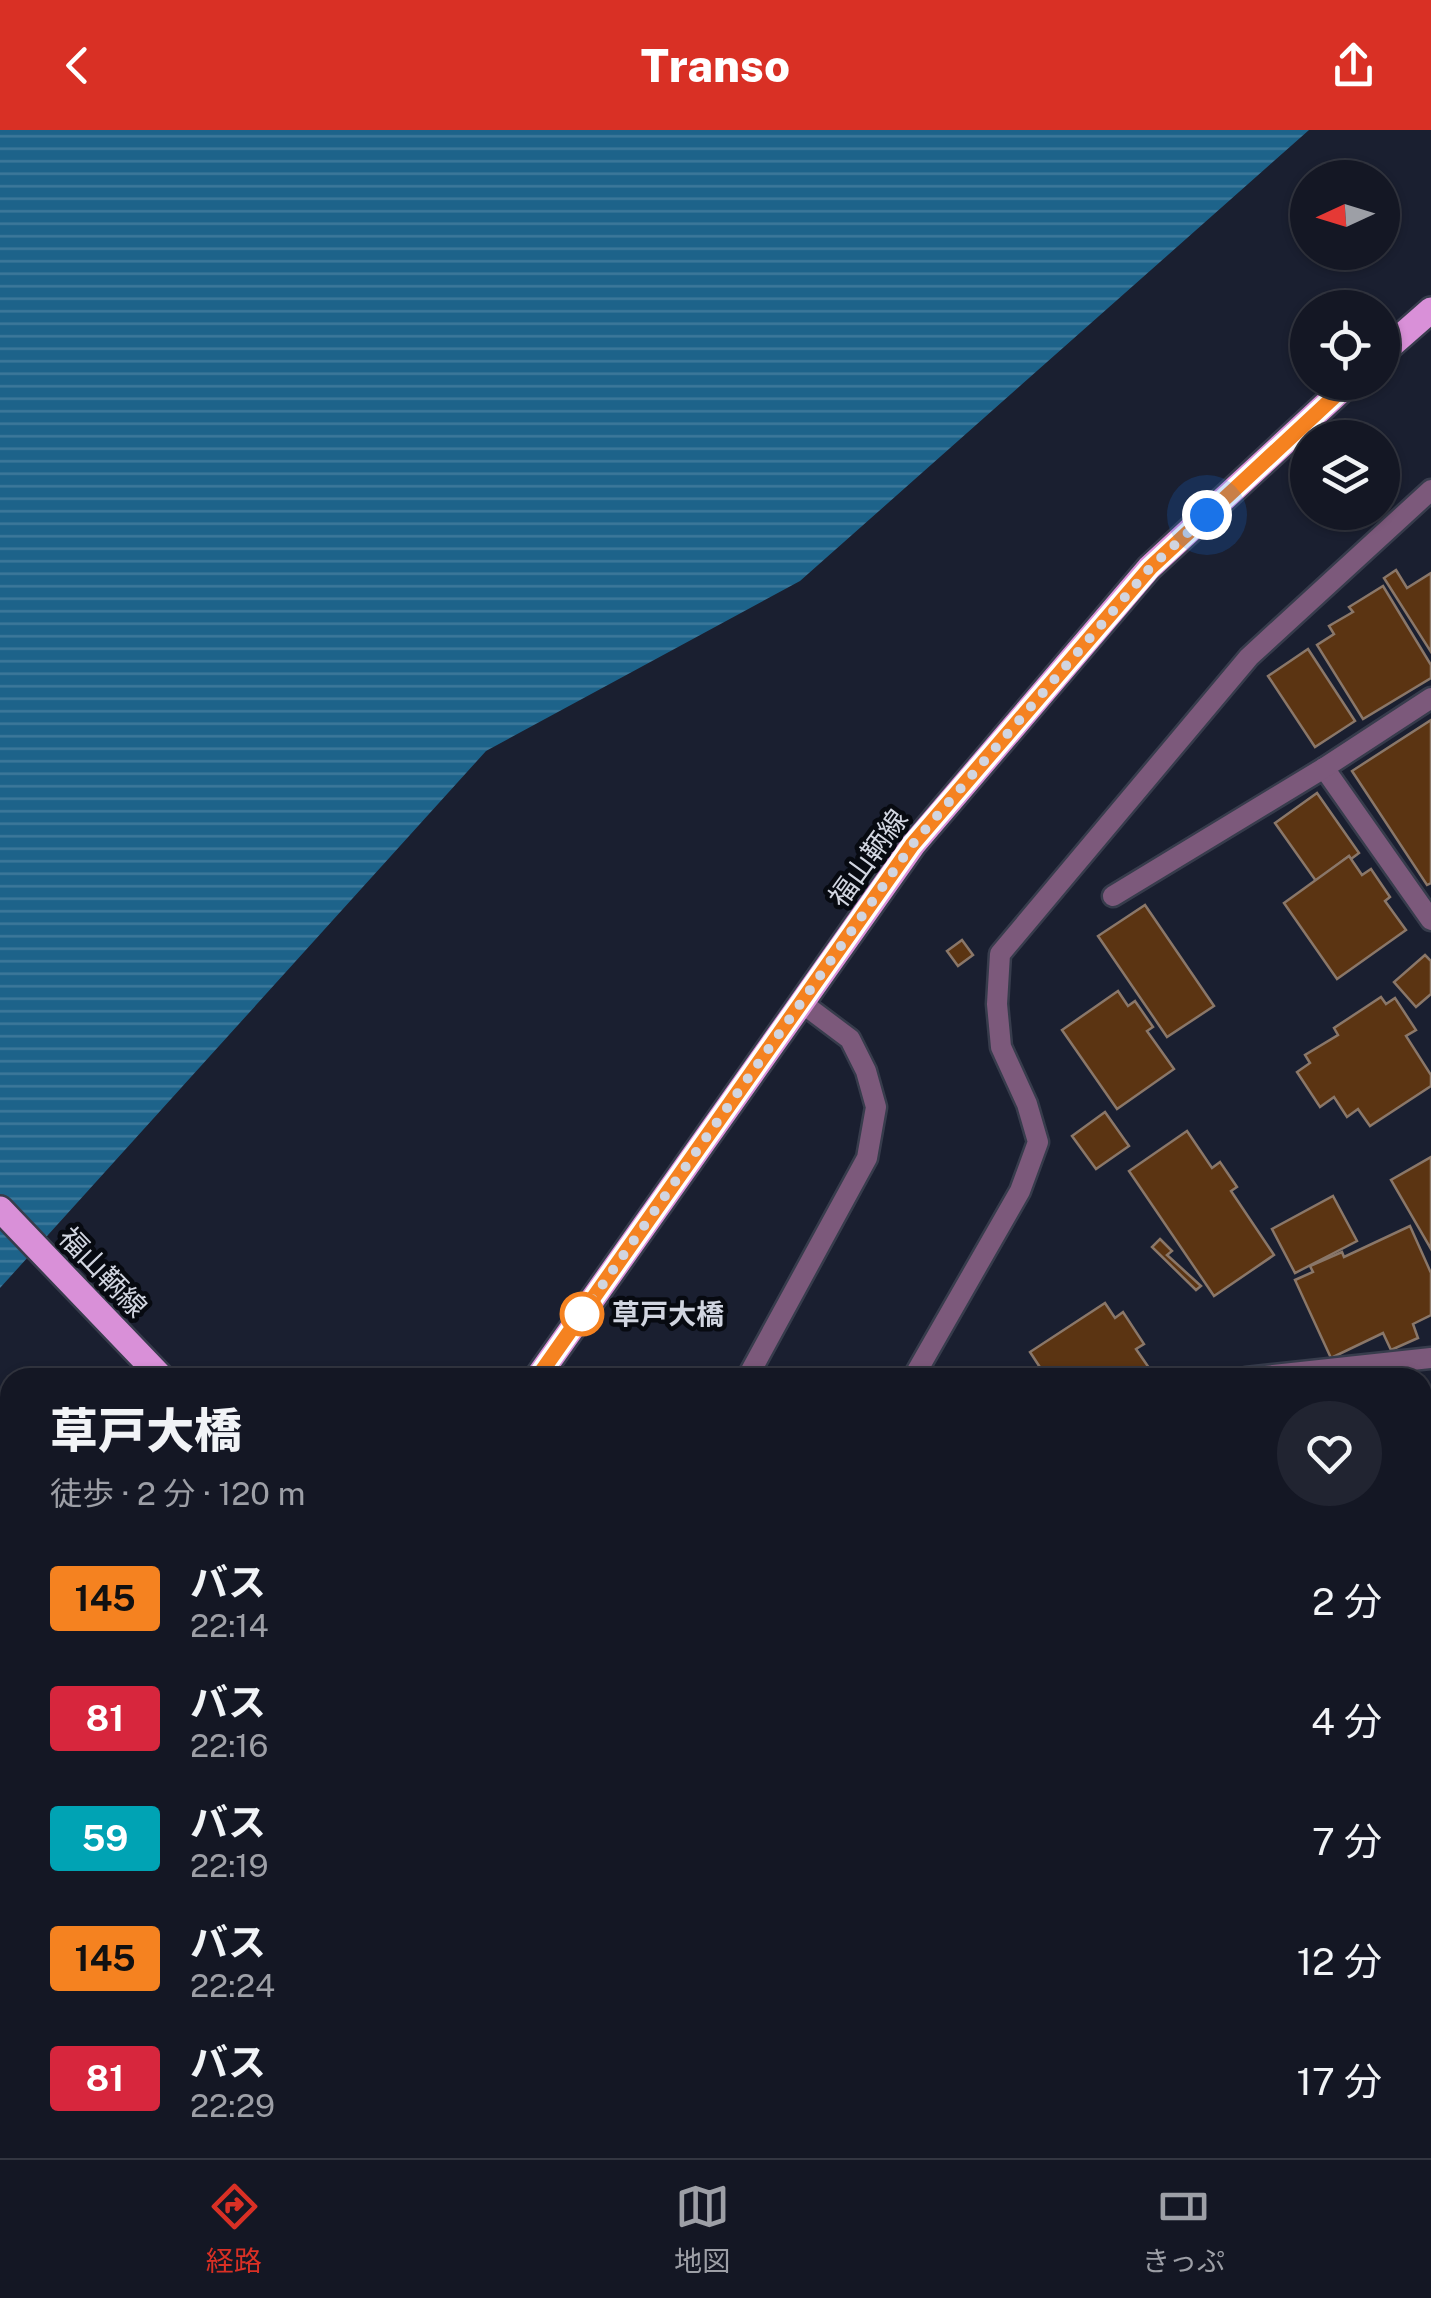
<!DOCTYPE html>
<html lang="ja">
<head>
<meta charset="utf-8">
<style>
  :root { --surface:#141724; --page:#212431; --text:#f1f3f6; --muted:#9d9fa6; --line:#333641; --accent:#d93025 }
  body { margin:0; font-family:"Public Sans","Noto Sans JP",sans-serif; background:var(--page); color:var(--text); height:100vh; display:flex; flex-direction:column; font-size:38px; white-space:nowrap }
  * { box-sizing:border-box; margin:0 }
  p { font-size:32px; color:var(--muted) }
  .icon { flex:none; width:55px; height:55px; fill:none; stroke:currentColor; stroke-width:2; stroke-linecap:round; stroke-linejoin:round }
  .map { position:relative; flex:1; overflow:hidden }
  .sheet { position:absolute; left:0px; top:1238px; width:1432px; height:792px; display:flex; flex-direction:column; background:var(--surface); border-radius:30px 30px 0 0; box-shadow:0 2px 8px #0004,0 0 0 2px var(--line) }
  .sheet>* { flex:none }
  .badge { padding:0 20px; border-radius:8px; font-size:35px; line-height:65px }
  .needle { width:65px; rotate:266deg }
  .fabs { position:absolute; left:1290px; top:30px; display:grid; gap:20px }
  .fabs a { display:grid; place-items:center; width:110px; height:110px; border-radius:50%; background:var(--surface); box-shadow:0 2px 8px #0004,0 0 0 2px var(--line); font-size:50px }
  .you { position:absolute; width:50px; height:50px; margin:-25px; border:8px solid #fff; border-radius:50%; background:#1a73e8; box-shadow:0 0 0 15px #1a73e833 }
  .map>.badge { position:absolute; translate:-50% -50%; box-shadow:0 0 0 5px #fff }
  .round { display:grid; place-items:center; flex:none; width:105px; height:105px; border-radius:52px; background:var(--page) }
  .summary { display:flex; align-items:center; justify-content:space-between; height:170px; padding:0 50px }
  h1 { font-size:48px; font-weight:800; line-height:75px }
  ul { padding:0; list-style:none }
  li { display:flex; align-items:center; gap:30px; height:120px; padding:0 50px }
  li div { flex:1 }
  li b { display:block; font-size:38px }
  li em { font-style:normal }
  li .badge { min-width:110px; font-weight:700; text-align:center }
  header { display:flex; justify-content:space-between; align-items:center; height:130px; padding:0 50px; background:var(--accent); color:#fff; font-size:45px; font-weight:800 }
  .menu { display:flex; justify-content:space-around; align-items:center; height:140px; border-top:2px solid var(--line); background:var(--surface); font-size:28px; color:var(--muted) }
  .menu a { display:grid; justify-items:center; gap:5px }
  .menu .on { color:var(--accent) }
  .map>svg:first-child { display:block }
</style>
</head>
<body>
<header><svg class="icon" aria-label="back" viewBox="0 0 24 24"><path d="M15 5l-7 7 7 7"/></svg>Transo<svg class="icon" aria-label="share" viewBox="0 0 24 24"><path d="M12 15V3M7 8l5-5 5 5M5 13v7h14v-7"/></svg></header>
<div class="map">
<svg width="1431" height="2028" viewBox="0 0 1431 2028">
  <defs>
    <pattern id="forest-firs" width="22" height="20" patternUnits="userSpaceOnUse" patternTransform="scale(2.5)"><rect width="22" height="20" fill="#2a3206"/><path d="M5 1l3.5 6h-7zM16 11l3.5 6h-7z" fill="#484f2a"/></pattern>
    <pattern id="water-rules" width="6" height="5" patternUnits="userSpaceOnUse" patternTransform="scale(2.5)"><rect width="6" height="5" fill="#1d638a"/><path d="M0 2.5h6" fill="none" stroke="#3d789a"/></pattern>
  </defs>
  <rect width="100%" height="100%" fill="#1a1f30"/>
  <polygon fill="url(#forest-firs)" points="1431,1476 1431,2028 355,2028 362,2020 1422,2020 1422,1480"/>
  <polygon fill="url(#water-rules)" points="0,0 1309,0 800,451 486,621 0,1158"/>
  <g fill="#5b3412" stroke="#8a7769" stroke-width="2.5">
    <polygon points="1396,440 1407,458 1431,443 1431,522 1384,448"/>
    <polygon points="1383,456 1431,535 1431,548 1363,589 1317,515 1334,504 1329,496 1353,482 1349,477"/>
    <polygon points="1308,519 1355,591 1315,617 1268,546"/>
    <polygon points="1431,590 1431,753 1427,755 1352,641"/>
    <polygon points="1317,663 1359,723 1351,729 1349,726 1316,751 1275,693"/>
    <polygon points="1349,726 1362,745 1371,739 1390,767 1385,771 1406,800 1337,849 1284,773"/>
    <polygon points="1145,775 1214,876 1167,907 1098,806"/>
    <polygon points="962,810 973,825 958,836 947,821"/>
    <polygon points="1425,825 1431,831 1431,864 1416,877 1394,852"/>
    <polygon points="1118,861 1128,876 1135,871 1153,897 1147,901 1174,939 1117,979 1062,900"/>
    <polygon points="1381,867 1386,874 1395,868 1416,900 1406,906 1431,945 1431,956 1370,996 1358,979 1347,987 1334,967 1320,977 1297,942 1310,933 1305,925 1338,905 1334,898"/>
    <polygon points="1105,982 1129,1016 1096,1039 1072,1006"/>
    <polygon points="1187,1001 1212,1038 1220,1032 1237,1057 1231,1061 1274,1125 1214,1166 1129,1041"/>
    <polygon points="1431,1027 1431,1119 1391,1050"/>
    <polygon points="1333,1066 1357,1111 1295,1143 1272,1099"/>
    <polygon points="1410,1096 1431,1143 1431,1185 1413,1194 1418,1208 1391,1220 1383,1203 1331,1228 1295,1150 1313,1142 1310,1136 1342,1122 1344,1127"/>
    <polygon points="1160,1109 1172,1121 1167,1125 1201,1156 1196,1160 1152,1117"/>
    <polygon points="1105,1173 1115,1188 1123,1182 1144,1214 1136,1219 1156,1248 1047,1248 1030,1222"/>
    <polygon points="1431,1277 1431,1394 1422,1396 1422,1279"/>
    <polygon points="75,2020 106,2020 114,2028 83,2028"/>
  </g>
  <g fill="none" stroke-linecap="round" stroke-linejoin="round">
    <g stroke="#373c4c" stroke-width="25">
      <g id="service">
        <polyline points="1324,638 1431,790"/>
        <polyline points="1113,766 1324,638 1431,568"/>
        <polyline points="1246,1248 1431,1228"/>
        <polyline points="338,2020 344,2028"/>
      </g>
    </g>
    <g stroke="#373c4c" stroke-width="25">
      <g id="minor">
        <polyline points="913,1248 1020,1061 1038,1012 1027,974 1001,917 997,874 1000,824 1249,527 1431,360"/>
        <polyline points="0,1788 10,1785"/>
        <polyline points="2,2028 10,2016"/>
      </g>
    </g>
    <g stroke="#373c4c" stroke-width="25">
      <polyline id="tertiary" points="747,1248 867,1028 876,977 866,941 850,909 802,873"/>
    </g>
    <g stroke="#373c4c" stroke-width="30">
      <g id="primary">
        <polyline points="1382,223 1431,180"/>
        <polyline points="0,1079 162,1248"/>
        <polyline points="537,1248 913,715 1149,438 1350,252"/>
      </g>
    </g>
    <use href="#service" stroke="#7c597b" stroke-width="20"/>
    <use href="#minor" stroke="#7c597b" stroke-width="20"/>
    <use href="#tertiary" stroke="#7c597b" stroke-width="20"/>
    <use href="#primary" stroke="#d990d8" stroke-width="25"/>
  </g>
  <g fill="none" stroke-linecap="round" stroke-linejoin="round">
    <g stroke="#fff" stroke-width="22">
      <polyline id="line" points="537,1248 912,715 1150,438 1350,252"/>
    </g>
    <use href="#line" stroke="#f58220" stroke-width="15"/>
    <polyline stroke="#d1d5e0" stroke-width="10" stroke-dasharray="0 18" points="582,1184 912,715 1150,438 1207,385"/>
  </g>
  <circle fill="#fff" stroke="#f58220" stroke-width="5" cx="582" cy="1184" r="20"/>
  <g text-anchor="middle" stroke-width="9" stroke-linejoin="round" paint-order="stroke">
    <g font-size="28" fill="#d1d5e0" stroke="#070a11">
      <text transform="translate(868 728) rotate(-54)" y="10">福山鞆線</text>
      <text transform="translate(103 1142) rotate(46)" y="10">福山鞆線</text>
    </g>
    <g font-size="28" font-weight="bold" fill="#d1d5e0" stroke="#070a11" text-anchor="start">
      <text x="612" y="1194">草戸大橋</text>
    </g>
  </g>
</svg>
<div class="fabs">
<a><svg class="needle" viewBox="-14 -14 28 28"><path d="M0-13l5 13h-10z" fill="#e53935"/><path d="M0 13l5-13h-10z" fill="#9d9fa6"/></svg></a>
<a><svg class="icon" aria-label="locate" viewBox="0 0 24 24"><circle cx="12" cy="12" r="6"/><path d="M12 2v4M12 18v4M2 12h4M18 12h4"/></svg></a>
<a><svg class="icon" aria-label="layers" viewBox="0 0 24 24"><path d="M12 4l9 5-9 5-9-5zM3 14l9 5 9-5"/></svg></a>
</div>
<div class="you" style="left:1207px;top:385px"></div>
<section class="sheet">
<div class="summary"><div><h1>草戸大橋</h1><p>徒歩 · 2 分 · 120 m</p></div><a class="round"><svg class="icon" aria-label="heart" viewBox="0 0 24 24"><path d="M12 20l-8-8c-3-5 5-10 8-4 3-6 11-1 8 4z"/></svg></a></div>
<ul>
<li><span class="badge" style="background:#f58220;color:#111">145</span><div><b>バス</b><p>22:14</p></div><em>2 分</em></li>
<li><span class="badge" style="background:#d7263d;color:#fff">81</span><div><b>バス</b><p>22:16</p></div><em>4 分</em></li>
<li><span class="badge" style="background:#00a3b4;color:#fff">59</span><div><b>バス</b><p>22:19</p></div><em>7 分</em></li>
<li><span class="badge" style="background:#f58220;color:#111">145</span><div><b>バス</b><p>22:24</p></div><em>12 分</em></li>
<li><span class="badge" style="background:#d7263d;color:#fff">81</span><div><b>バス</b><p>22:29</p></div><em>17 分</em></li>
</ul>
</section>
</div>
<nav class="menu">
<a class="on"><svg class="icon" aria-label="directions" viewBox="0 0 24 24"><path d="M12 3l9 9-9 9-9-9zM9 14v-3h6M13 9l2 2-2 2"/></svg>経路</a>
<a><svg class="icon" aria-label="map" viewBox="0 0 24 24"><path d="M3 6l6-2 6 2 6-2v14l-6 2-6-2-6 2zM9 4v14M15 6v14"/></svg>地図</a>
<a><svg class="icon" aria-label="tickets" viewBox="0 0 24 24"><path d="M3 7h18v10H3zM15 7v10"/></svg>きっぷ</a>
</nav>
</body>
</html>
